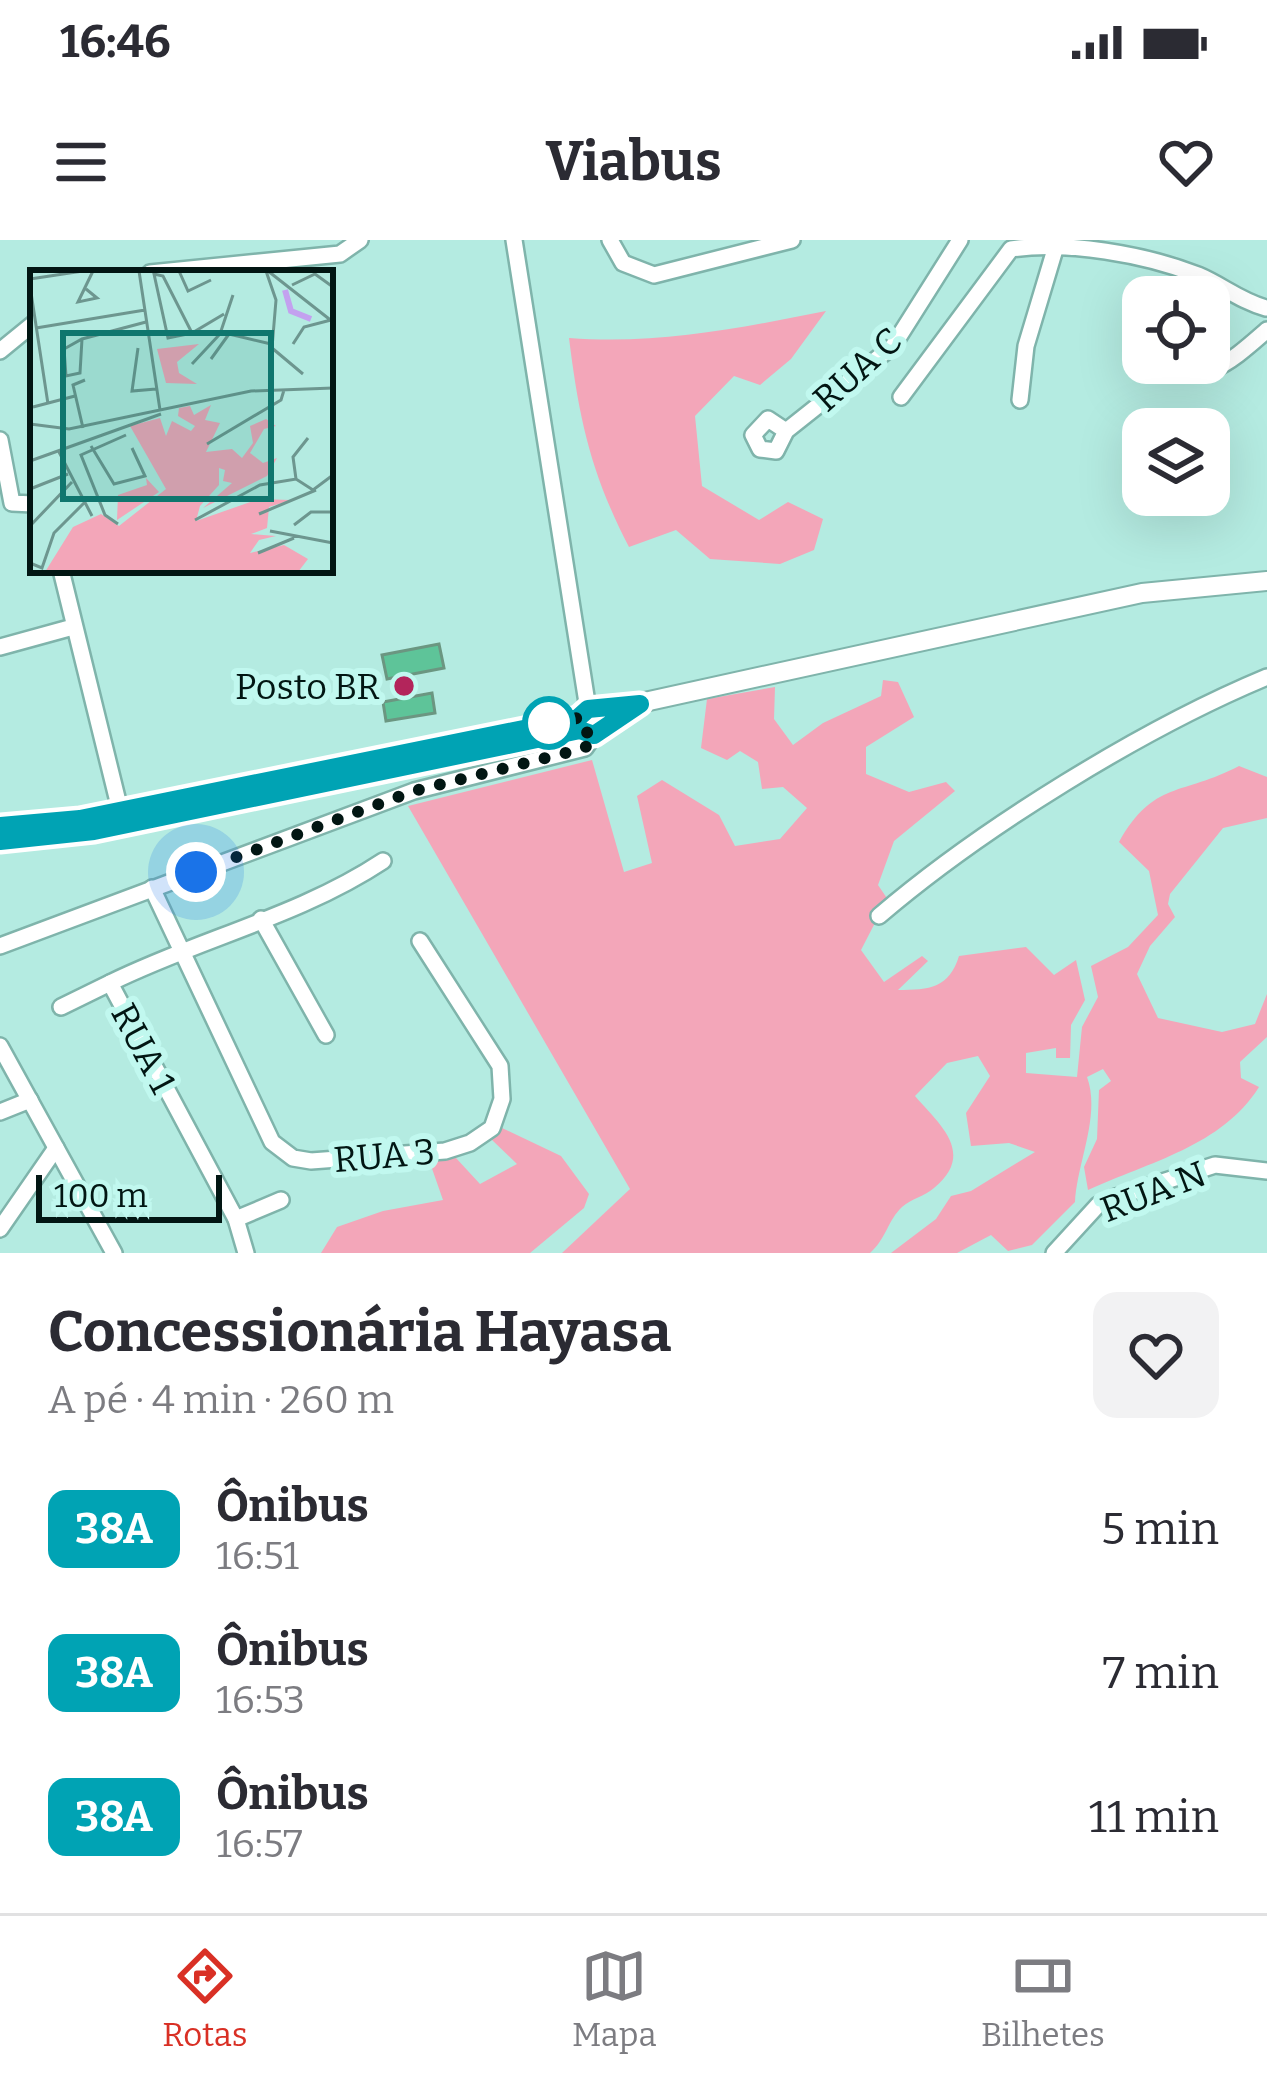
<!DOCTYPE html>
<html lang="pt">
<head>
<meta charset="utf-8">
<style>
  :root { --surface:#fff; --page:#f2f2f3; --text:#2b2b33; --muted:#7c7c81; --line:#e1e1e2; --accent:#d93025 }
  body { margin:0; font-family:Bitter,serif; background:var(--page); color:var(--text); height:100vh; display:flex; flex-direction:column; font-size:45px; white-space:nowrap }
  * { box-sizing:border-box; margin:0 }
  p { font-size:39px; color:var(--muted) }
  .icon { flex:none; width:66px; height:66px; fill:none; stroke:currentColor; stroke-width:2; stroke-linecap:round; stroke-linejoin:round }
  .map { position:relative; height:1013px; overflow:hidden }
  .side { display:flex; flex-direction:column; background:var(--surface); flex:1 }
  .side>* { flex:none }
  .badge { padding:0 24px; border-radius:18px; font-size:42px; line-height:78px }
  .buttons { position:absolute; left:1122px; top:36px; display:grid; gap:24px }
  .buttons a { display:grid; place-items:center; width:108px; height:108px; border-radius:24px; background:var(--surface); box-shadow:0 12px 48px #0002; font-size:60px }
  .scale { position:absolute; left:36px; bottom:30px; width:186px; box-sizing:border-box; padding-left:12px; border:6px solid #021613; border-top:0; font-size:33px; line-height:42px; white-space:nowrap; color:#021613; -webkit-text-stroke:9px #c1f8ef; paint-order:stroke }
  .you { position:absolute; width:60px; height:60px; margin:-30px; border:9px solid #fff; border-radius:50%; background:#1a73e8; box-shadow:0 0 0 18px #1a73e833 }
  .map>.badge { position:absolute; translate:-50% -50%; box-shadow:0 0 0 6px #fff }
  .round { display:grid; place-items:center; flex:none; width:126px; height:126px; border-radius:24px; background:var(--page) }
  .head { display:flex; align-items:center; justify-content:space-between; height:204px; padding:0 48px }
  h1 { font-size:57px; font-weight:700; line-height:90px }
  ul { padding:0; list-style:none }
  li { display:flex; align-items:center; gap:36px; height:144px; padding:0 48px }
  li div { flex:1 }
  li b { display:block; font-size:45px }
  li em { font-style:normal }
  li .badge { min-width:132px; font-weight:700; text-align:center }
  .status { display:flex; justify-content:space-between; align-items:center; height:84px; padding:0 60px; background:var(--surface); direction:ltr }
  .status svg { height:33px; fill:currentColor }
  header { display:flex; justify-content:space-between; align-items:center; height:156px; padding:0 48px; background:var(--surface); font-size:54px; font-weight:700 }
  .tabs { display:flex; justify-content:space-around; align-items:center; height:168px; border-top:3px solid var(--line); background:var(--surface); font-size:33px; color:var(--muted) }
  .tabs a { display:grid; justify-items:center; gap:6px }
  .tabs .on { color:var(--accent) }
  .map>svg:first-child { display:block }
</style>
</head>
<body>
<div class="status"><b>16:46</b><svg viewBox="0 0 49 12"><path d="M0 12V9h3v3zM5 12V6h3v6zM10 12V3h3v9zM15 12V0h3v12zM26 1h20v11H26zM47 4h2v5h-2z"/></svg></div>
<header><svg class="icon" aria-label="menu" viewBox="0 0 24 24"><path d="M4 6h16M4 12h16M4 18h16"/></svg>Viabus<svg class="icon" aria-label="heart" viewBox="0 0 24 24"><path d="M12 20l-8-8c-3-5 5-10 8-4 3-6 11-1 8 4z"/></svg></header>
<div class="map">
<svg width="1267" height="1013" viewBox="0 0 1267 1013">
  <rect width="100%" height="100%" fill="#b4ebe1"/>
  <g fill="#f3a6b9">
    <path d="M 826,71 L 791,119 L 760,145 L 734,136 L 695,176 L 702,246 L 759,280 L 788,262 L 823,279 L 814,310 L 780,324 L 710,319 L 676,290 L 629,307 C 591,234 579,179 569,98 C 657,105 741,88 826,71 Z"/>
    <path d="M 883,440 L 898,442 L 914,477 L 866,507 L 866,534 L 909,552 L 946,542 L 955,551 L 894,601 L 878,645 L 895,670 L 877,679 L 861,710 L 884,742 L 922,716 L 928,721 L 898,750 C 930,750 949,748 959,716 L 1026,707 L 1054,735 L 1076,720 L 1085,760 L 1071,785 L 1070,818 L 1056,818 L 1056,808 L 1026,813 L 1026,833 L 1077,837 L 1082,787 L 1098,757 L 1091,726 L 1128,707 L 1158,675 L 1149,631 L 1119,602 C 1154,540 1182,556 1239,526 L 1267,537 L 1267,578 L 1223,588 L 1170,654 L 1168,664 L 1175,677 L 1150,706 L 1137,734 L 1158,778 L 1222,792 L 1255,784 L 1267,754 L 1267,797 L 1240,822 L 1241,838 L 1259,847 C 1222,906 1149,922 1088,950 L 1084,927 L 1097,899 L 1099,850 L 1111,841 L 1103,829 L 1087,837 C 1101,875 1077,923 1075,962 L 1032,1005 L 1008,1011 L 991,995 L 957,1013 L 891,1013 L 936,979 L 951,956 L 971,951 L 1035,912 L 1009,903 L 971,906 L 966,873 L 990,836 L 978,816 L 947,823 L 915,856 C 940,885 976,913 934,948 C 925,956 911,959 902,967 C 888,980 886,999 870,1013 L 562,1013 L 630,949 L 408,566 L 592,520 L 624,632 L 652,623 L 637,556 L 662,540 L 719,575 L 735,606 L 780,599 L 807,568 L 783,547 L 762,549 L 758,522 L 740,511 L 727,520 L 701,508 L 707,459 L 775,447 L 774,479 L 793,505 L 823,483 L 881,456 Z"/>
    <polygon points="502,888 561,916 589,954 584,968 530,1013 321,1013 337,987 383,971 443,960 429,920 456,918 480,944 517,924 491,899"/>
  </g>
  <g fill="#5ec499" stroke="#6b9681" stroke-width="3">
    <polygon points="439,404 444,428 387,439 382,415"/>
    <polygon points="432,453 435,473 386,481 383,462"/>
  </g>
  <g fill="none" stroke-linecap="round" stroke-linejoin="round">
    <g stroke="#7fb4ab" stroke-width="20">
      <g id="minor">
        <polyline points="514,0 588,469"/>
        <polyline points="610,0 623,23 654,35 792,0"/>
        <polyline points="150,33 340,14 360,0"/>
        <polyline points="0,111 33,84"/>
        <path d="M 1149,125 C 1202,148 1227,125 1267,90"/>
        <path d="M 901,157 L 1011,9 C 1068,1 1144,14 1198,35 C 1222,45 1240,61 1266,68"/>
        <polyline points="1020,160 1026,106 1056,6"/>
        <polyline points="786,191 768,179 753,195 760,209 776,211 786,191 893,106 960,0"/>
        <polyline points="0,200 12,263 33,264"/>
        <polyline points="61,330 122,578"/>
        <polyline points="0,407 73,387"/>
        <polyline points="152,648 272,902 293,918 311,921 445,911 470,903 492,888 502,859 500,826 420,701"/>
        <path d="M 879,676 C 982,588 1142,489 1267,437"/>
        <polyline points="261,679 326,795"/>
        <polyline points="0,706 414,551 585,508 594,495"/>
        <polyline points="61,767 110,743"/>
        <polyline points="0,806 114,1013"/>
        <polyline points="0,872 30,860"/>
        <polyline points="236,979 281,960"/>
        <polyline points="0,989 56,908"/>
        <path d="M 246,1013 L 236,979 L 110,743 C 199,699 300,676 383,621"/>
        <polyline points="1054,1013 1098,965 1113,958 1215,925 1267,931"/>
      </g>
    </g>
    <g stroke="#7fb4ab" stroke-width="22">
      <g id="major">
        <polyline points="0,586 80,579 578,479 588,469 640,463 1142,353 1267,341"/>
        <polyline points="0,601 94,591 579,490 594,495 631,469"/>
      </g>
    </g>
    <use href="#minor" stroke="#fff" stroke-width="15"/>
    <use href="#major" stroke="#fff" stroke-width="18"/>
  </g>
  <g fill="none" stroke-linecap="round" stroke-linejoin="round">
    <g stroke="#fff" stroke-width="27">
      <polyline id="line" points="0,586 80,579 578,478 588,469 640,464 594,495 580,490 94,591 0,601"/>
    </g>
    <use href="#line" stroke="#00a3b4" stroke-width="18"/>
    <polyline stroke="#021613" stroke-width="12" stroke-dasharray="0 21.6" points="196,632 414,551 585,508 594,495 580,490 578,478 549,483"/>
  </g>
  <circle fill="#b3255b" stroke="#c1f8ef" stroke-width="4.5" cx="404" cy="446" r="12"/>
  <circle fill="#fff" stroke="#00a3b4" stroke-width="6" cx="549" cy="483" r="24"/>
  <g text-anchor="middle" stroke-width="12" stroke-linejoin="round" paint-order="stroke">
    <g font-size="36" fill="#021613" stroke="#c1f8ef">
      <text transform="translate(857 129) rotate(-42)" y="13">RUA C</text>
      <text transform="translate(144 808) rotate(62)" y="13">RUA 1</text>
      <text transform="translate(384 915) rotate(-5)" y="13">RUA 3</text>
      <text transform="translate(1153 951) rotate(-21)" y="13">RUA N</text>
    </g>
    <g font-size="36" fill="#021613" stroke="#c1f8ef" text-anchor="end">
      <text x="380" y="459">Posto BR</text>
    </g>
  </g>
  <g transform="translate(30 30)">
    <rect width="303" height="303" fill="#b4ebe1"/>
    <path d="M 169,74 L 147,92 L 149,103 L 167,114 L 136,113 L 127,79 ZM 181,135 L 175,150 L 190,153 L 176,182 L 202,179 L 212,188 L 223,173 L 220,156 L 236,149 L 246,156 L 234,159 L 220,183 L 233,193 L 247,188 L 237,206 L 173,238 L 202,213 L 193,211 L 195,200 L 189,198 L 189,215 L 170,236 L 166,251 L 229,229 L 261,230 L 239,237 L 237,258 L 221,264 L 246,266 L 229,270 L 220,283 L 254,275 L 278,289 L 268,302 L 15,302 L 43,257 L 71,244 L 89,256 L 136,219 L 100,156 L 130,148 L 136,166 L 142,151 L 161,161 L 165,156 L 148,146 L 149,138 L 160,136 L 164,145 ZM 116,208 L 129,222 L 87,250 L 88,225 L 117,215 Z" fill="#f3a6b9"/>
    <path fill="none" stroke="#c3a1ef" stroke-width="6" d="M 255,20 L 261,41 L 281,49"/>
    <path fill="none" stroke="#6d968f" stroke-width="3" d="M 109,1 L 130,140M 149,1 L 158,21 L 181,10M 236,1 L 246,30 L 242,78 L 273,104M 238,1 L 303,52M 0,9 L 53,1M 262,15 L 285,4 L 303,17M 0,16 L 18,134M 56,19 L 67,28 L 48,32 L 63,1M 6,58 L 115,40M 162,63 L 133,6 L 124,4 L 138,68 L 162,63 L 194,44M 52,69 L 50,103 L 36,106 L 34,79 L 52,69 L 116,52M 263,74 L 274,57 L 301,50M 108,78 L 102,121 L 126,119M 181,89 L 199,64 L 241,74M 162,94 L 190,64 L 203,25M 3,137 L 45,126M 0,154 L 39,159 L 221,121 L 303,118M 53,158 L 43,115 L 55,110M 177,174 L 251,130 L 254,120M 61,176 L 84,214 L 115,206 L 102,178M 28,180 L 62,246M 0,191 L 131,144M 266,209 L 263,187 L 278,168M 0,219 L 38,204M 229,244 L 286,220M 165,250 L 230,215 L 266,209 L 283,220 L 303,205M 88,254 L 75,245 L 51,185 L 96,165M 264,255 L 281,242 L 303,242M 0,256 L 42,212M 240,261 L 303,273M 228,283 L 264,268M 0,293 L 12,298 L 24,263 L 54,233"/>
    <path fill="#0f766e" fill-opacity="0.15" stroke="#0f766e" stroke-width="6" d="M 33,63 L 241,63 L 241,229 L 33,229 Z"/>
    <rect width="303" height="303" fill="none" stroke="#021613" stroke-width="6"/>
  </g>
</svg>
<div class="buttons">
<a><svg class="icon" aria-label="locate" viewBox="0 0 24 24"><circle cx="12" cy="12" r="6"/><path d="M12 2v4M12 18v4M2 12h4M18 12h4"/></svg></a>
<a><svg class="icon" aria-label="layers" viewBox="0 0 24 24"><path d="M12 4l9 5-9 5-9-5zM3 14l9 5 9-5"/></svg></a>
</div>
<div class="scale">100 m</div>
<div class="you" style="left:196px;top:632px"></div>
</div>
<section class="side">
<div class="head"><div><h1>Concessionária Hayasa</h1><p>A pé · 4 min · 260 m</p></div><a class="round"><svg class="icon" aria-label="heart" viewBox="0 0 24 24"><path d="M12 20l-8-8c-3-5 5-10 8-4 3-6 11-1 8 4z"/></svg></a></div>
<ul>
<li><span class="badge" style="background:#00a3b4;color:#fff">38A</span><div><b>Ônibus</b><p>16:51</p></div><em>5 min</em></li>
<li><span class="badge" style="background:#00a3b4;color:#fff">38A</span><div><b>Ônibus</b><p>16:53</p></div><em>7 min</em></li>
<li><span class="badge" style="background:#00a3b4;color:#fff">38A</span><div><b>Ônibus</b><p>16:57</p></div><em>11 min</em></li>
</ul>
</section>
<nav class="tabs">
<a class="on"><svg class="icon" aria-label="directions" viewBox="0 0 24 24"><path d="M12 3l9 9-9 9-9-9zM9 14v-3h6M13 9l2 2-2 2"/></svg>Rotas</a>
<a><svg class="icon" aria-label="map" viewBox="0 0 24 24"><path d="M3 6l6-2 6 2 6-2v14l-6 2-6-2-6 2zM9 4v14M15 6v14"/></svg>Mapa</a>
<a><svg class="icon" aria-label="tickets" viewBox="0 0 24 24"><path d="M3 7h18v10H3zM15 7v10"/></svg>Bilhetes</a>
</nav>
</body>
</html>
